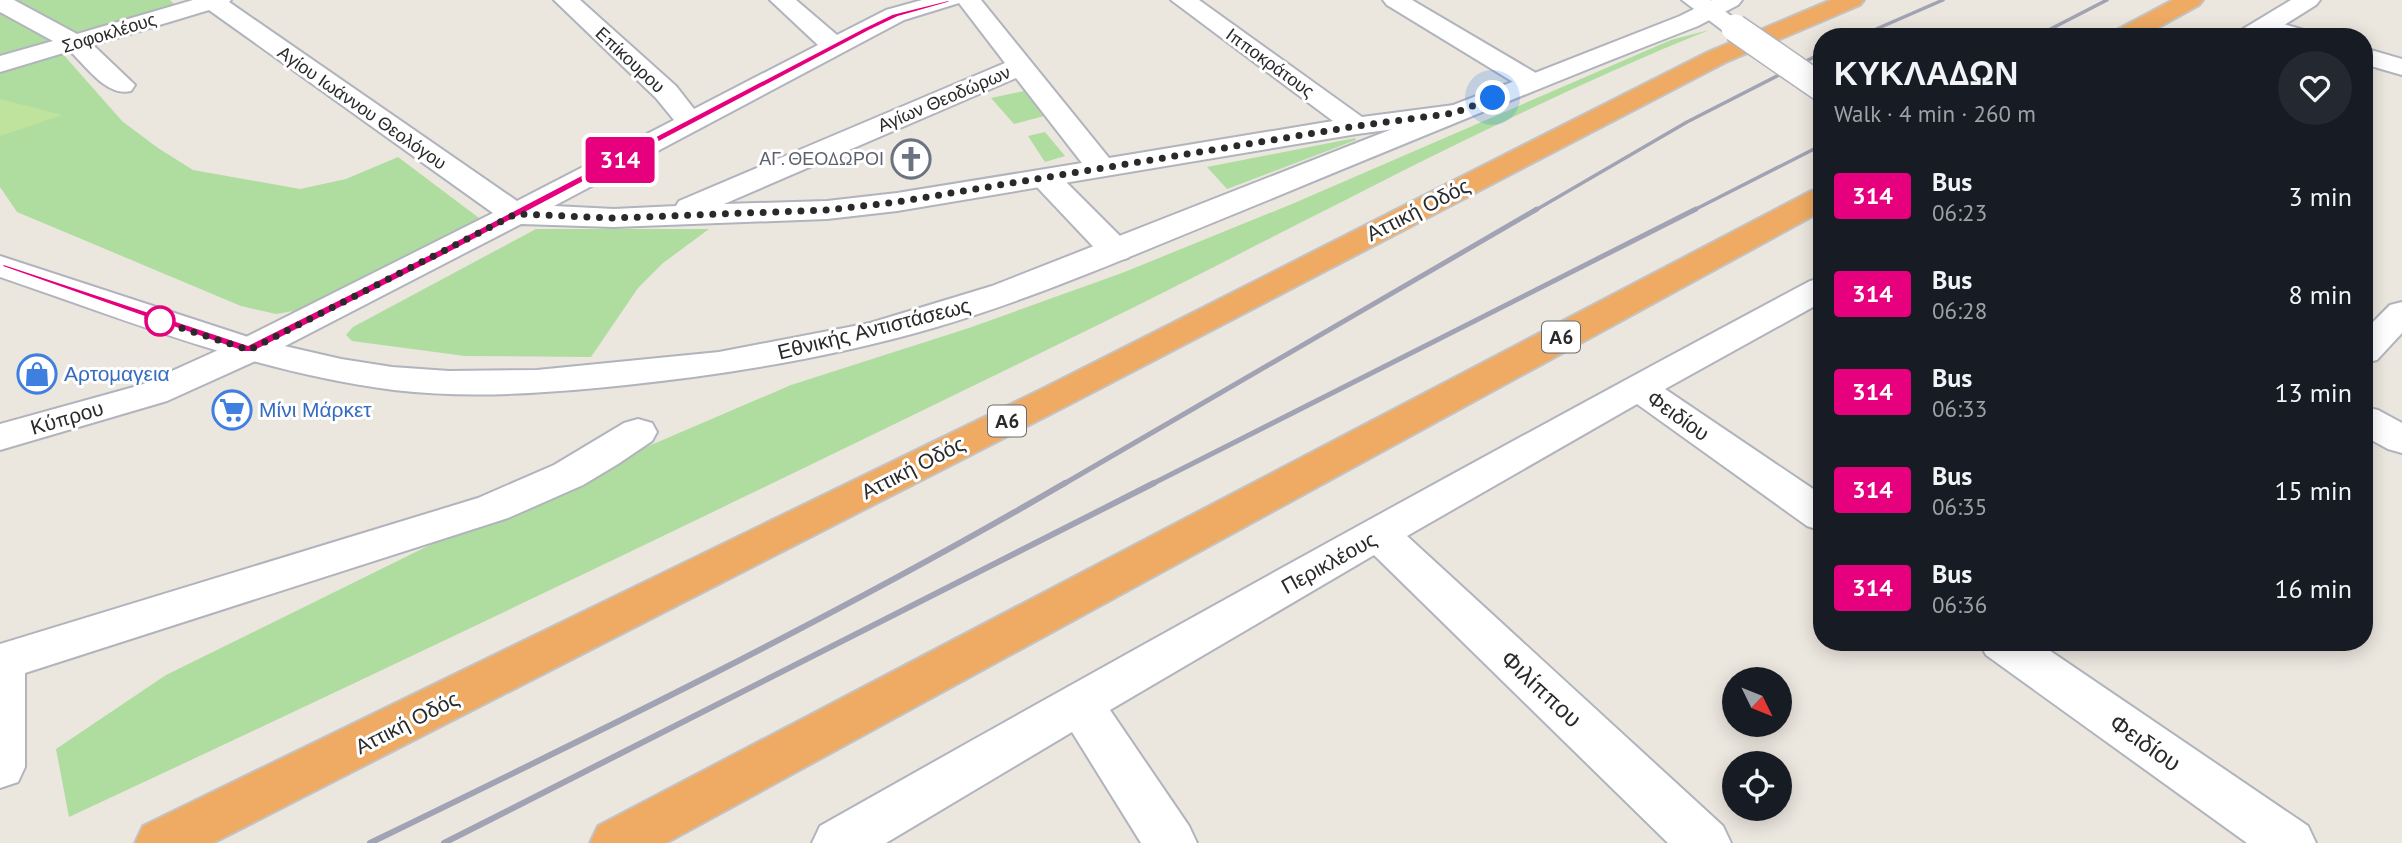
<!DOCTYPE html>
<html lang="en">
<head>
<meta charset="utf-8">
<style>
  :root { --surface:#171b24; --page:#242831; --text:#f1f3f6; --muted:#9ea1a6 }
  body { margin:0; font-family:"PT Sans",sans-serif; background:var(--page); color:var(--text); height:100vh; display:flex; flex-direction:column; font-size:26px; white-space:nowrap }
  * { box-sizing:border-box; margin:0 }
  p { font-size:23px; color:var(--muted) }
  .icon { flex:none; width:38px; height:38px; fill:none; stroke:currentColor; stroke-width:2; stroke-linecap:round; stroke-linejoin:round }
  .map { position:relative; flex:1; overflow:hidden }
  .side { position:absolute; left:1813px; top:28px; width:560px; height:623px; display:flex; flex-direction:column; background:var(--surface); border-radius:28px; box-shadow:0 4px 18px #0003 }
  .side>* { flex:none }
  .badge { padding:0 14px; border-radius:5px; font-size:24px; line-height:46px }
  .needle { width:46px; rotate:133deg }
  .controls { position:absolute; left:1722px; top:667px; display:grid; gap:14px }
  .controls a { display:grid; place-items:center; width:70px; height:70px; border-radius:50%; background:var(--surface); box-shadow:0 4px 18px #0003; font-size:35px }
  .you { position:absolute; width:35px; height:35px; margin:-18px; border:5px solid #fff; border-radius:50%; background:#1a73e8; box-shadow:0 0 0 10px #1a73e833 }
  .map>.badge { position:absolute; translate:-50% -50%; box-shadow:0 0 0 4px #fff }
  .round { display:grid; place-items:center; flex:none; width:74px; height:74px; border-radius:37px; background:var(--page) }
  .head { display:flex; align-items:center; justify-content:space-between; height:119px; padding:0 21px }
  h1 { font-size:33px; font-weight:600; line-height:52px }
  ul { padding:0; list-style:none }
  li { display:flex; align-items:center; gap:21px; height:98px; padding:0 21px }
  li div { flex:1 }
  li b { display:block; font-size:26px }
  li em { font-style:normal }
  li .badge { min-width:77px; font-weight:700; text-align:center }
  .map>svg:first-child { display:block }
</style>
</head>
<body>
<div class="map">
<svg width="2402" height="843" viewBox="0 0 2402 843">
  <rect width="100%" height="100%" fill="#ebe6de"/>
  <g fill="#afdd9f">
    <polygon points="15,0 170,0 175,5 170,9 76,32"/>
    <polygon points="0,9 49,40 48,42 0,56"/>
    <path d="M 1709,30 C 1503,113 1307,222 1108,320 C 763,489 417,655 69,817 L 56,749 L 166,675 L 509,506 L 791,385 L 969,328 L 1122,273 L 1292,204 L 1671,40 Z"/>
    <polygon points="62,53 122,121 158,148 193,170 300,189 346,179 398,157 483,221 299,310 276,314 241,306 17,212 0,187 0,70"/>
    <polygon points="1024,91 1044,116 1014,124 991,98"/>
    <polygon points="1045,132 1065,156 1045,162 1028,136"/>
    <polygon points="1355,138 1356,140 1227,189 1207,167"/>
    <polygon points="536,229 709,229 663,263 638,288 591,357 465,356 352,341 346,335 353,327"/>
  </g>
  <polygon fill="#bfe39c" points="0,99 62,115 0,136"/>
  <g fill="none" stroke-linecap="round" stroke-linejoin="round">
    <g stroke="#b1b3bd" stroke-width="4">
      <polygon id="pedestrian" points="1046,170 1057,173 1128,244 1132,251 1128,258 1116,261 1104,258 1035,185 1031,179 1035,173"/>
    </g>
    <g stroke="#b1b3bd" stroke-width="4">
      <g id="minor">
        <path d="M 0,0 L 14,0 L 77,34 L 193,0 L 231,0 L 229,2 L 517,201 L 674,120 L 656,98 L 554,0 L 580,0 L 676,86 L 694,109 L 818,45 L 770,0 L 796,0 L 837,35 L 886,10 L 922,0 L 981,0 L 1109,158 L 1333,121 L 1171,0 L 1199,0 L 1362,117 L 1454,105 L 1464,107 L 1468,113 L 1464,119 L 1454,121 L 1357,134 L 897,211 L 827,219 L 614,227 L 521,224 L 262,358 L 167,401 L 0,450 L 0,424 L 141,385 L 236,342 L 493,213 L 209,10 L 93,45 L 135,85 L 131,91 C 107,97 87,67 70,51 L 0,72 L 0,56 L 53,41 L 0,12 ZM 959,3 L 1005,63 L 679,201 L 676,206 L 614,209 L 554,206 L 904,20 ZM 1016,78 L 1082,163 L 897,193 L 827,201 L 724,204 Z"/>
        <polygon points="1383,0 1412,0 1541,76 1545,82 1541,88 1532,90 1523,88 1387,5"/>
        <path d="M 2266,19 L 2311,32 L 2314,37 C 2297,37 2265,42 2254,26 L 2257,21 Z"/>
        <polygon points="2364,48 2402,59 2402,75 2364,64"/>
        <path d="M 1822,278 L 1822,302 L 1665,389 L 1822,495 L 1822,531 L 1807,526 L 1637,404 L 1407,536 L 1723,826 L 1731,843 L 1668,843 L 1374,555 L 1110,710 L 1189,826 L 1197,843 L 1141,843 L 1072,732 L 886,843 L 812,843 L 820,826 C 1148,641 1478,458 1810,281 Z"/>
        <polygon points="2402,302 2402,333 2377,360 2364,363 2364,331 2390,305"/>
        <polygon points="638,419 652,423 657,432 652,441 618,464 583,485 508,518 25,673 25,767 18,782 0,788 0,644 478,498 554,465 624,423"/>
        <polygon points="1979,642 2037,642 2308,826 2316,843 2247,843 1986,655"/>
      </g>
    </g>
    <g stroke="#b1b3bd" stroke-width="4">
      <g id="tertiary">
        <path d="M 1712,0 L 1742,0 L 1738,5 L 1698,26 C 1542,86 1388,151 1234,214 C 1135,254 1036,298 933,328 C 833,357 730,374 626,385 C 549,393 471,399 394,390 C 258,373 129,321 0,277 L 0,256 L 254,339 L 341,359 L 392,367 L 449,371 L 537,370 L 719,352 L 870,323 L 992,286 L 1680,16 Z"/>
        <polygon points="2291,0 2320,0 2316,5 2265,37 2235,37 2238,32"/>
      </g>
    </g>
    <g stroke="#b1b3bd" stroke-width="4">
      <g id="secondary">
        <polygon points="1682,0 1710,0 1747,28 1744,33 1735,35 1726,33"/>
        <polygon points="2364,407 2378,410 2402,423 2402,453 2388,449 2364,436"/>
      </g>
    </g>
    <g stroke="#c3c3c3" stroke-width="4">
      <g id="motorway">
        <polygon points="1831,0 1864,0 1860,5 1726,62 1070,404 213,843 135,843 143,826 1044,388 1708,52"/>
        <polygon points="2173,0 2203,0 2199,5 2141,37 2110,37 2113,32"/>
        <polygon points="1822,189 1822,211 666,843 590,843 598,826 1811,191"/>
      </g>
    </g>
    <use href="#pedestrian" fill="#fff" fill-rule="evenodd"/>
    <use href="#minor" fill="#fff" fill-rule="evenodd"/>
    <use href="#tertiary" fill="#fff" fill-rule="evenodd"/>
    <use href="#secondary" fill="#fff" fill-rule="evenodd"/>
    <use href="#motorway" fill="#efab64" fill-rule="evenodd"/>
    <g stroke="#a1a2b3" stroke-width="3.5">
      <polyline points="1858,37 1943,0"/>
      <polyline points="2035,37 2107,0"/>
      <polyline points="1534,211 1687,122 1822,53"/>
      <polyline points="1692,211 1822,145"/>
    </g>
    <g stroke="#a1a2b3" stroke-width="5">
      <polyline points="1062,485 1537,209"/>
      <polyline points="1150,485 1696,209"/>
    </g>
    <g stroke="#a1a2b3" stroke-width="6">
      <path d="M 370,843 C 605,729 839,615 1065,483"/>
      <polyline points="444,843 1154,483"/>
    </g>
    <g stroke="#b1b3bd" stroke-width="30" stroke-linecap="butt">
      <polyline id="secondary-bridge" points="1735,28 1822,88"/>
    </g>
    <use href="#secondary-bridge" stroke="#fff" stroke-width="27"/>
  </g>
  <polygon fill="#e6007e" stroke="#fff" stroke-width="2" points="948,0 951,2 898,17 869,31 447,254 253,352 244,352 0,266 4,264 248,345 438,250 863,28 892,14"/>
  <g fill="none" stroke-linecap="round" stroke-linejoin="round">
    <polyline stroke="#2a2a2a" stroke-width="7" stroke-dasharray="0 12.6" points="160,321 147,317 249,350 516,214 614,218 827,210 897,202 1357,126 1454,113 1493,98"/>
  </g>
  <defs>
    <g id="church-ring" transform="scale(2.0125)"><circle r="9.5" fill="#fff" stroke="#6b7280" stroke-width="1.5"/><path d="M-1.2-6h2.4v3.5h3.3v2.4h-3.3V6h-2.4V-.1h-3.3v-2.4h3.3Z" fill="#6b7280"/></g>
    <g id="shop-ring" transform="scale(2.0125)"><circle r="9.5" fill="#fff" stroke="#3f7fe0" stroke-width="1.5"/><path d="M-5-2.5h2.3a2.7 3.5 0 0 1 5.4 0H5L5.5 6h-11ZM-1.5-2.5h3a1.5 2.3 0 0 0-3 0Z" fill="#3f7fe0"/></g>
    <g id="supermarket-ring" transform="scale(2.0125)"><circle r="9.5" fill="#fff" stroke="#3f7fe0" stroke-width="1.5"/><path d="M-6-5.5h2.5l.6 2H6L4.5 2H-2.5L-4.4-4H-6ZM-1.5 3.2a1.3 1.3 0 1 0 .1 0ZM3 3.2a1.3 1.3 0 1 0 .1 0Z" fill="#3f7fe0"/></g>
  </defs>
  <g fill-rule="evenodd">
    <use href="#church-ring" x="911" y="159"/>
    <use href="#shop-ring" x="37" y="374"/>
    <use href="#supermarket-ring" x="232" y="410"/>
  </g>
  <circle fill="#fff" stroke="#e6007e" stroke-width="3.5" cx="160" cy="321" r="14"/>
  <g text-anchor="middle" stroke-width="6" stroke-linejoin="round" paint-order="stroke">
    <g font-size="18" fill="#2a2a2a" stroke="#fff">
      <text transform="translate(109 33) rotate(-17)" y="6">Σοφοκλέους</text>
      <text transform="translate(630 60) rotate(43)" y="6">Επίκουρου</text>
      <text transform="translate(1270 63) rotate(36)" y="6">Ιπποκράτους</text>
      <text transform="translate(944 99) rotate(-23)" y="6">Αγίων Θεοδώρων</text>
      <text transform="translate(362 108) rotate(35)" y="6">Αγίου Ιωάννου Θεολόγου</text>
    </g>
    <g font-size="18" fill="#5b616d" stroke="#fff" text-anchor="end">
      <text x="884" y="165">ΑΓ. ΘΕΟΔΩΡΟΙ</text>
    </g>
    <g fill="#fff" stroke="#6a6a6a" stroke-width="2">
      <rect x="1542" y="321.5" width="38" height="31" rx="5"/>
      <rect x="988" y="405.5" width="38" height="31" rx="5"/>
    </g>
    <g font-size="19" font-weight="bold" fill="#2a2a2a">
      <text x="1561" y="344">Α6</text>
      <text x="1007" y="428">Α6</text>
    </g>
    <g font-size="21" fill="#2a2a2a" stroke="#fff">
      <text transform="translate(1418 210) rotate(-27)" y="7">Αττική Οδός</text>
      <text transform="translate(874 329) rotate(-14)" y="7">Εθνικής Αντιστάσεως</text>
      <text transform="translate(1678 416) rotate(35)" y="7">Φειδίου</text>
      <text transform="translate(67 418) rotate(-16)" y="7">Κύπρου</text>
      <text transform="translate(913 468) rotate(-27)" y="7">Αττική Οδός</text>
      <text transform="translate(1329 563) rotate(-29)" y="7">Περικλέους</text>
      <text transform="translate(407 723) rotate(-27)" y="7">Αττική Οδός</text>
    </g>
    <g font-size="21" fill="#366cbe" stroke="#fff" text-anchor="start">
      <text x="64" y="381">Αρτομαγεια</text>
      <text x="259" y="417">Μίνι Μάρκετ</text>
    </g>
    <g font-size="24" fill="#2a2a2a" stroke="#fff">
      <text transform="translate(1541 689) rotate(43)" y="8">Φιλίππου</text>
      <text transform="translate(2145 743) rotate(35)" y="8">Φειδίου</text>
    </g>
  </g>
</svg>
<div class="controls">
<a><svg class="needle" viewBox="-14 -14 28 28"><path d="M0-13l5 13h-10z" fill="#e53935"/><path d="M0 13l5-13h-10z" fill="#9ea1a6"/></svg></a>
<a><svg class="icon" aria-label="locate" viewBox="0 0 24 24"><circle cx="12" cy="12" r="6"/><path d="M12 2v4M12 18v4M2 12h4M18 12h4"/></svg></a>
</div>
<div class="you" style="left:1493px;top:98px"></div>
<b class="badge" style="left:620px;top:160px;background:#e6007e;color:#fff">314</b>
<section class="side">
<div class="head"><div><h1>ΚΥΚΛΑΔΩΝ</h1><p>Walk · 4 min · 260 m</p></div><a class="round"><svg class="icon" aria-label="heart" viewBox="0 0 24 24"><path d="M12 20l-8-8c-3-5 5-10 8-4 3-6 11-1 8 4z"/></svg></a></div>
<ul>
<li><span class="badge" style="background:#e6007e;color:#fff">314</span><div><b>Bus</b><p>06:23</p></div><em>3 min</em></li>
<li><span class="badge" style="background:#e6007e;color:#fff">314</span><div><b>Bus</b><p>06:28</p></div><em>8 min</em></li>
<li><span class="badge" style="background:#e6007e;color:#fff">314</span><div><b>Bus</b><p>06:33</p></div><em>13 min</em></li>
<li><span class="badge" style="background:#e6007e;color:#fff">314</span><div><b>Bus</b><p>06:35</p></div><em>15 min</em></li>
<li><span class="badge" style="background:#e6007e;color:#fff">314</span><div><b>Bus</b><p>06:36</p></div><em>16 min</em></li>
</ul>
</section>
</div>
</body>
</html>
